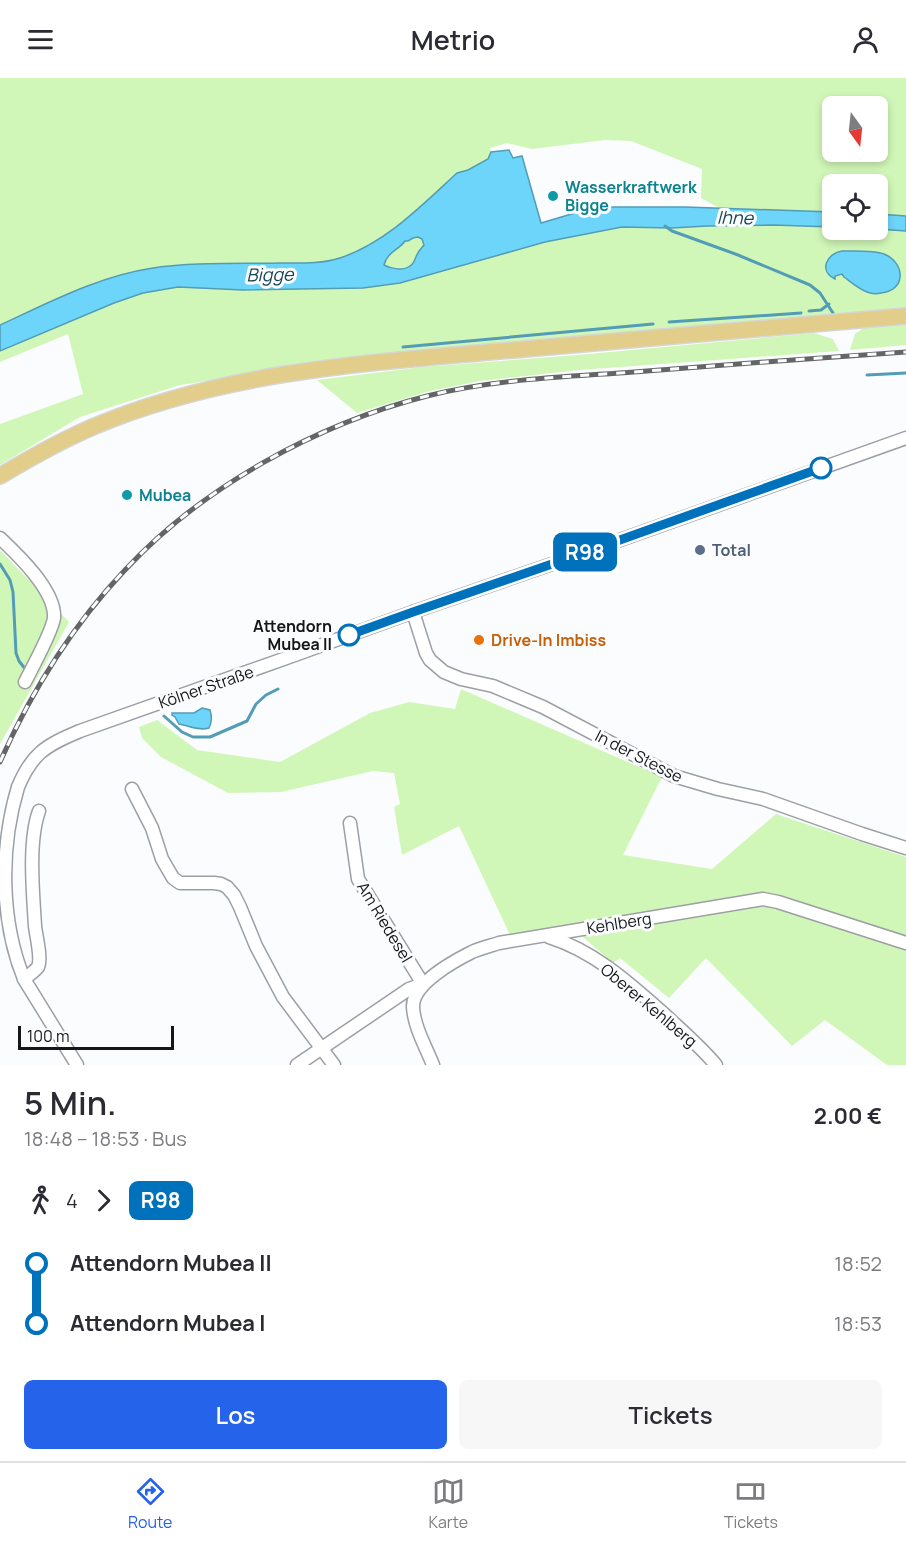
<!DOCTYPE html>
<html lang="de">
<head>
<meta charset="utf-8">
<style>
  :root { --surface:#fff; --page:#f7f7f7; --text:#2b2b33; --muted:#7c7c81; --line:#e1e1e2; --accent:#2563eb }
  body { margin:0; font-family:Manrope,sans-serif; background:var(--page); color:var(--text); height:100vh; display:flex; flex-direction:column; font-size:22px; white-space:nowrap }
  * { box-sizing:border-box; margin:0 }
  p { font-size:20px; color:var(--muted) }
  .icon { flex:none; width:33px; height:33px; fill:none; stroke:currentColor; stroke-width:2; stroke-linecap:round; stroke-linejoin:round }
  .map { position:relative; height:987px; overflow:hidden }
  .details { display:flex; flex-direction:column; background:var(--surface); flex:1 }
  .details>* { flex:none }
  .badge { padding:0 12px; border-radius:9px; font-size:21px; line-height:39px }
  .needle { width:39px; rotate:165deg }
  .buttons { position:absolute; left:822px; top:18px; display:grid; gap:12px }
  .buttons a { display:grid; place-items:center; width:66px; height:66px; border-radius:9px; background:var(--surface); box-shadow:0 3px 9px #0003; font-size:30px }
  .scale { position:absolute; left:18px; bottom:15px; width:156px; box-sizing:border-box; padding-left:6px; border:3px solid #151618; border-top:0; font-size:16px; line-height:21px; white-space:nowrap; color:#151618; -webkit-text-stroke:4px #fbfcfe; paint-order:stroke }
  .map>.badge { position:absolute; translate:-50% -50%; box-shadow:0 0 0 3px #fff }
  .legs { display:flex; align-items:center; gap:9px; height:66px; padding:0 24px; font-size:20px }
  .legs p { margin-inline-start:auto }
  .summary { display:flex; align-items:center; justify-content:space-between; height:102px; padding:0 24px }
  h1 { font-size:33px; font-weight:600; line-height:45px }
  .action { display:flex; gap:12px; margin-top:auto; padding:12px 24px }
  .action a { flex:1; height:69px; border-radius:9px; background:var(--accent); color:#fff; font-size:24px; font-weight:600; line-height:69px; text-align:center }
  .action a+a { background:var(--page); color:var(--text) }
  ul { padding:0 24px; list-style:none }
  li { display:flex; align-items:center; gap:21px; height:60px; font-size:22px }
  li i { display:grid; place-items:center; width:9px; height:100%; margin:0 8px; background:currentColor }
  li i::after { content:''; width:15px; height:15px; margin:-8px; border:4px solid; border-radius:50%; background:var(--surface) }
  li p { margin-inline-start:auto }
  li:first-child i { background:linear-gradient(#0000 50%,currentColor 0) }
  li:last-child i { background:linear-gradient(currentColor 50%,#0000 0) }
  header { display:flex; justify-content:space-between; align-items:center; height:78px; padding:0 24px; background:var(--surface); font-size:27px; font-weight:600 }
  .tab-bar { display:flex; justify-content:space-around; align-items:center; height:84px; border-top:2px solid var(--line); background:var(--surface); font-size:16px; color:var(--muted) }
  .tab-bar a { display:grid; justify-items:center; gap:3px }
  .tab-bar .active { color:var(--accent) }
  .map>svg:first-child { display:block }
</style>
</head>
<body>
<header><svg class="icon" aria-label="menu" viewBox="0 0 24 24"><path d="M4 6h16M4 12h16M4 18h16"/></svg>Metrio<svg class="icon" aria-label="person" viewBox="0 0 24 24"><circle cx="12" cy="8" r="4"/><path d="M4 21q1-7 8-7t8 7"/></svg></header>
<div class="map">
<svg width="906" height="987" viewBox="0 0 906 987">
  <rect width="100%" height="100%" fill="#fbfcfe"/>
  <g fill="#d1f7b8" fill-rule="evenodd">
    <path d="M 0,0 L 906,0 L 906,138 L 878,136 L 878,106 L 832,106 L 832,134 L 721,131 L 701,120 L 702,91 L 631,63 L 605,62 L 532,71 L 507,65 L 490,70 L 491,74 L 488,81 L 468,92 L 457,95 C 422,127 387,164 340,180 C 322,186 300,185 281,185 C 239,186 195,184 153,190 C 99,198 50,224 0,247 ZM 832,28 L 878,28 L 878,74 L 832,74 Z"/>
    <polygon points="773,147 832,149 832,152 878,151 906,153 906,230 374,278 180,307 80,339 0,387 0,346 83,316 68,256 0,284 0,273 114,225 143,215 178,209 243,212 363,210 400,205 545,164 622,149 672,150 707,148"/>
    <path d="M 418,159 L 422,161 L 424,167 C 422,170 419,172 418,175 C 415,179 415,185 410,188 C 403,193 391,191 384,187 C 388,173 399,173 405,163 Z"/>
    <polygon points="906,246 906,267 850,272 855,256 866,248"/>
    <polygon points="814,255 833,261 839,273 579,292 480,303 430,313 357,335 317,302 422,289 577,277"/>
    <polygon points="0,472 69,544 0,666"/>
    <polygon points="461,611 662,699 623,777 712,791 776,736 906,779 906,987 887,987 825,942 792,968 706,880 669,920 620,880 613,885 569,847 510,857 459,748 402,777 394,729 400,726 394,695 373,693 281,714 228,715 161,679 142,660 139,649 157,642 197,672 280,684 370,635 409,624 455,631"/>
  </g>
  <g fill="#6dd5f9" stroke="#539cb6" stroke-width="1.5" fill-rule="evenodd">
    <path d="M 509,72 L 513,80 L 522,78 L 541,145 L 585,132 L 608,129 L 685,129 L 832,134 L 832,149 L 773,147 L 707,148 L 672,150 L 622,149 L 545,164 L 400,205 L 363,210 L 243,212 L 178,209 L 143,215 L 114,225 L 0,273 L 0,247 C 50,224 99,198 153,190 C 195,184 239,186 281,185 C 300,185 322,186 340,180 C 387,164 422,127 457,95 L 468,92 L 488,81 L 491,74 ZM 418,159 L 422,161 L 424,167 C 422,170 419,172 418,175 C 415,179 415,185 410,188 C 403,193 391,191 384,187 C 387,174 399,172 405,163 L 408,163 L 413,160 Z"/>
    <polygon points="878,136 906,138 906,153 878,151"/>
    <path d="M 842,173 C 853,173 875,172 884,176 C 906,185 906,213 881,215 C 877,216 872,216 867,214 C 859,211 851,204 844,199 L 842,196 L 835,198 L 835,201 C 818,193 827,175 842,173 Z"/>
    <path d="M 202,630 L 210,632 C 212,638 212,644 209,650 C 199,653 189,648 179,646 L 175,639 L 172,637 L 172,635 L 194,635 Z"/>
  </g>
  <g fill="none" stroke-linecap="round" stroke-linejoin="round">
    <g stroke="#539cb6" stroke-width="3">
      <polyline points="665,148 672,153 738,177 810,207 820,215 833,235"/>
      <polyline points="809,233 821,232 829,226"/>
      <polyline points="669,244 801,235"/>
      <polyline points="403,269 653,246"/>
      <polyline points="867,297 906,295"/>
      <polyline points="0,486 10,502 13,514 16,575 19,583 26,592"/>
      <polyline points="164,638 182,654 193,659 210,659 247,643 256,626 266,617 278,611"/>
    </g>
    <g stroke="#9c9fa5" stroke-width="15">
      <g id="minor">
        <path d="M 0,460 C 18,477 56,513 54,540 C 52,554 32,590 25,604"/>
        <polyline points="413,534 426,575 430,582 444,594 461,601 493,608 543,629 674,698 718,711 763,721 862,756 906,770"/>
        <polyline points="132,711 152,750 162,781 173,800 180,805 214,805 221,806 227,809 234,817 240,829 256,868 283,919 334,987"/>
        <path d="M 549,859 C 594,873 629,905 663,935 C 681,952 700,968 716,987"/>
        <path d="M 24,901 C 28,898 35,893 38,889 C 42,880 36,858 35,848 C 33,814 28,764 39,733"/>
        <path d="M 77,987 L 24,901 C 0,842 0,769 18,709 C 23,697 30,684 40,675 C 51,665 66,659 80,653 L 292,578 L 413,534 L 578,477 L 906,360"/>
        <polyline points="297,987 409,911 423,906 358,801 350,745"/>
        <path d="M 433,987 C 426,969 414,949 413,929 C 412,906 454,883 472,874 C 481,870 490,868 499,865 L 763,821 L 778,824 L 906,865"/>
      </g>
    </g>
    <g stroke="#d5d5d5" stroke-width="18">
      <path id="major" d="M 0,398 C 30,380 62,362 95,348 C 230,291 380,284 525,271 C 652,260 779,249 906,238"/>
    </g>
    <use href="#minor" stroke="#fff" stroke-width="12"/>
    <use href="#major" stroke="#e3cd8a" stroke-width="15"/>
    <g stroke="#646567" stroke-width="5">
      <path id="rail" d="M 0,684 C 31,614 72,548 125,492 C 202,409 317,346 427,318 C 495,301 565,299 634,294 C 725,287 815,280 906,274"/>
    </g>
    <use href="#rail" stroke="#fbfcfe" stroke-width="3" stroke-dasharray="9" stroke-linecap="butt"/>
  </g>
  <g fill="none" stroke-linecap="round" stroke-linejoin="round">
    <g stroke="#fff" stroke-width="14">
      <polyline id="line-1" points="349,557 413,534 578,477 821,390"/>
    </g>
    <use href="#line-1" stroke="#0072bc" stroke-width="9"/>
  </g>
  <g fill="#0f9aa8" stroke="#fbfcfe" stroke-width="2">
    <circle cx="553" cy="118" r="6"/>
    <circle cx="127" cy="417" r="6"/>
  </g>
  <g fill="#fff" stroke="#0072bc" stroke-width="3">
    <circle cx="821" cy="390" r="10"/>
    <circle cx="349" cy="557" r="10"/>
  </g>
  <circle fill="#5c6f8a" stroke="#fbfcfe" stroke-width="2" cx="700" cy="472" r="6"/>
  <circle fill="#e8710a" stroke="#fbfcfe" stroke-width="2" cx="479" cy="562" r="6"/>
  <g text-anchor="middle" stroke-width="6" stroke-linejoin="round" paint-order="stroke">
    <g font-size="16" font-weight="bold" fill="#0d838f" stroke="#fbfcfe" text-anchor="start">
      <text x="565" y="115">Wasserkraftwerk<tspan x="565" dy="18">Bigge</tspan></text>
      <text x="139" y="423">Mubea</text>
    </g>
    <g font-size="16" font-weight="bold" fill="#4e5e75" stroke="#fbfcfe" text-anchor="start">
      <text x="712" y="478">Total</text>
    </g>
    <g font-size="16" font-weight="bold" fill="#151618" stroke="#fbfcfe" text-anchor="end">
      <text x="332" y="554">Attendorn<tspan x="332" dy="18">Mubea II</tspan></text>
    </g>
    <g font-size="16" font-weight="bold" fill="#c56008" stroke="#fbfcfe" text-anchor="start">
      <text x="491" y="568">Drive-In Imbiss</text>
    </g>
    <g font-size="16" fill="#151618" stroke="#fbfcfe">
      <text transform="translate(206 609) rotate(-19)" y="6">Kölner Straße</text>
      <text transform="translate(639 678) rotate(27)" y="6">In der Stesse</text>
      <text transform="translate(385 844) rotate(59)" y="6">Am Riedesel</text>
      <text transform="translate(619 845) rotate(-9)" y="6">Kehlberg</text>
      <text transform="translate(649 927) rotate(40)" y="6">Oberer Kehlberg</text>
    </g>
    <g font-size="18" font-style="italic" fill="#164453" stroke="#fbfcfe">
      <text transform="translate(735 140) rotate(1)" y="6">Ihne</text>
      <text transform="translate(270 197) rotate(-1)" y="6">Bigge</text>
    </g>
  </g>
</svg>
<div class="buttons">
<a><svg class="needle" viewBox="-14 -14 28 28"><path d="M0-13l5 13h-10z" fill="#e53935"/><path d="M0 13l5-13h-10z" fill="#7c7c81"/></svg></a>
<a><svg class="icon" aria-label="locate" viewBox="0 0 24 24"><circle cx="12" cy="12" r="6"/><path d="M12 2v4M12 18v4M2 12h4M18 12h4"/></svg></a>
</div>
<div class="scale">100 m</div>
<b class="badge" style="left:585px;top:474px;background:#0072bc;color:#fff">R98</b>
</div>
<section class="details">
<div class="summary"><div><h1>5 Min.</h1><p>18:48 – 18:53 · Bus</p></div><b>2.00 €</b></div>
<div class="legs"><svg class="icon" aria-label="walk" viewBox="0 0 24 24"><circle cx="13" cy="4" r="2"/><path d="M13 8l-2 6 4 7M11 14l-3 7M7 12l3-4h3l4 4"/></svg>4<svg class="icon" aria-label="forward" viewBox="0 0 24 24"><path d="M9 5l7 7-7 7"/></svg><b class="badge" style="background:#0072bc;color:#fff">R98</b></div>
<ul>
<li><i style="color:#0072bc"></i><b>Attendorn Mubea II</b><p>18:52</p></li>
<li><i style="color:#0072bc"></i><b>Attendorn Mubea I</b><p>18:53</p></li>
</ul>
<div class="action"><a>Los</a><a>Tickets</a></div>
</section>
<nav class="tab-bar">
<a class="active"><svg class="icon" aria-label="directions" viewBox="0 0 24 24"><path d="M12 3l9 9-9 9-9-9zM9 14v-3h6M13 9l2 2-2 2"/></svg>Route</a>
<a><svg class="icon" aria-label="map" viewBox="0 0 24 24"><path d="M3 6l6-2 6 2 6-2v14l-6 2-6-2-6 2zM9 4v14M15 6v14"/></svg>Karte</a>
<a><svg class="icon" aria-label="tickets" viewBox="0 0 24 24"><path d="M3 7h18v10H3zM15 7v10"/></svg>Tickets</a>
</nav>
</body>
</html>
